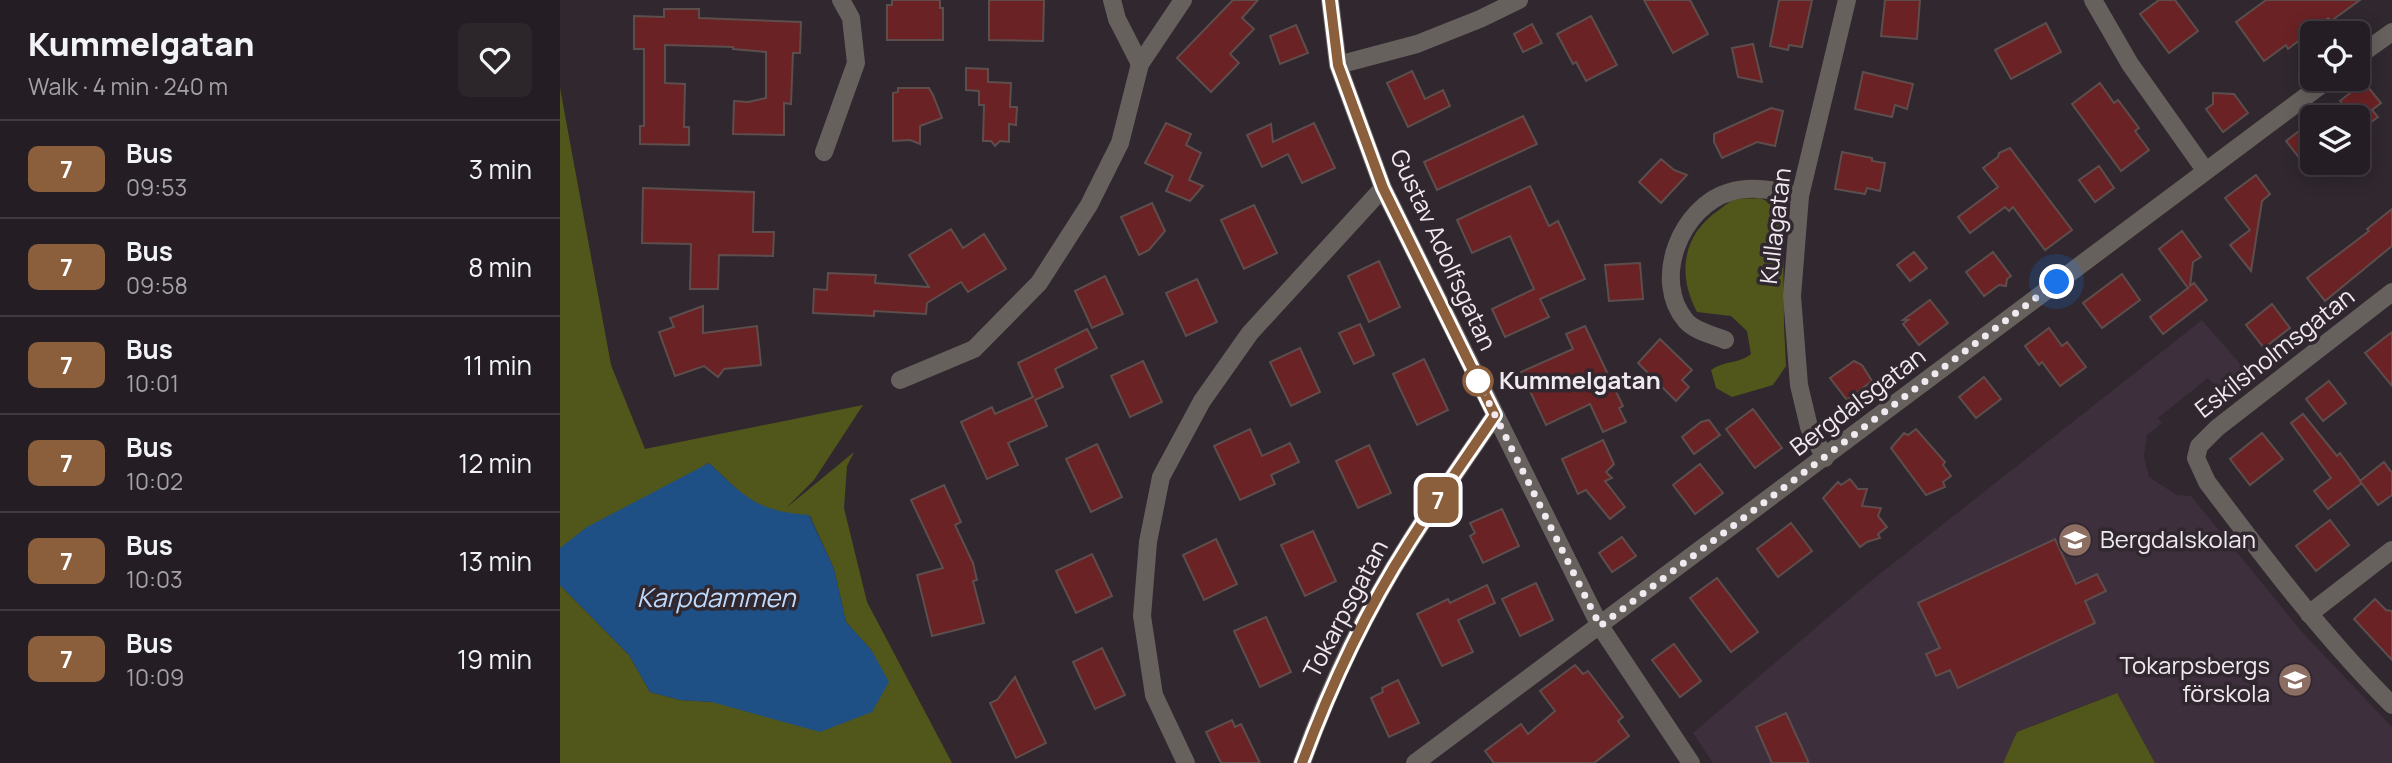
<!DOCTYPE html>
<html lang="en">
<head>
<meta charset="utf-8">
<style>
  :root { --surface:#241d23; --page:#2c262b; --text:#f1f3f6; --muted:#a3a2a6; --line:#413b41 }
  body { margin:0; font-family:Manrope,sans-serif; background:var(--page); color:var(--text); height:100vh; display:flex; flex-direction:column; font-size:26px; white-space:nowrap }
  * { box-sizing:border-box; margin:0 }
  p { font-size:23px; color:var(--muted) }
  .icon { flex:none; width:38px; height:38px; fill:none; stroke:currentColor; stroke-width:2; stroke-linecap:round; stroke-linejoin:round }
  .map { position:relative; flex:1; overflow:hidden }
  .panel { display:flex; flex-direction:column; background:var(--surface); width:560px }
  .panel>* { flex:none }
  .badge { padding:0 14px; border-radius:10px; font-size:24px; line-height:46px }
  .buttons { position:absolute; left:1740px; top:21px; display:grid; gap:14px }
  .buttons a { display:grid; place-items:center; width:70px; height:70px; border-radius:10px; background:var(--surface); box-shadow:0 4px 18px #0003,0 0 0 2px var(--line); font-size:35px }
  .you { position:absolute; width:35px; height:35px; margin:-18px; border:5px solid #fff; border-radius:50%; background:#1a73e8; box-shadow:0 0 0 10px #1a73e833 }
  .map>.badge { position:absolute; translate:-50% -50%; box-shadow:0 0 0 4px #fff }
  .round { display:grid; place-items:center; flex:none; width:74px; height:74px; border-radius:10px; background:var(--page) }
  .summary { display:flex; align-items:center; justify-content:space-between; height:119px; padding:0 28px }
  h1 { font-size:33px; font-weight:800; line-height:52px }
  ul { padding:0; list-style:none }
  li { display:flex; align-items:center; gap:21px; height:98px; padding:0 28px; border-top:2px solid var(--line) }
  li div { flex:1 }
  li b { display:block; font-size:26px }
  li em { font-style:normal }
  li .badge { min-width:77px; font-weight:700; text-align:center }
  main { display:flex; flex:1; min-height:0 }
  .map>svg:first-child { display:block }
</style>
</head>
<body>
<main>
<section class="panel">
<div class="summary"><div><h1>Kummelgatan</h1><p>Walk · 4 min · 240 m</p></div><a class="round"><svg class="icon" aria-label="heart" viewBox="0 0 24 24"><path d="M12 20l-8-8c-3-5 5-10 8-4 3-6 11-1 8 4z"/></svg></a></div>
<ul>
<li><span class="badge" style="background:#8b5e3c;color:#fff">7</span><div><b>Bus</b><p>09:53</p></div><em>3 min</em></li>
<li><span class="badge" style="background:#8b5e3c;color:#fff">7</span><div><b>Bus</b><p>09:58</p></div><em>8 min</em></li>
<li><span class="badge" style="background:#8b5e3c;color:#fff">7</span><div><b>Bus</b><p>10:01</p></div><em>11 min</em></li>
<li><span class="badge" style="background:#8b5e3c;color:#fff">7</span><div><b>Bus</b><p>10:02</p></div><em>12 min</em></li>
<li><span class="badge" style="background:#8b5e3c;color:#fff">7</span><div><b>Bus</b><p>10:03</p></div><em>13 min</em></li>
<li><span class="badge" style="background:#8b5e3c;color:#fff">7</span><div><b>Bus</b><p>10:09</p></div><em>19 min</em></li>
</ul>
</section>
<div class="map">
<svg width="1832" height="763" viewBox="0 0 1832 763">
  <rect width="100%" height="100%" fill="#30272f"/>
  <polygon fill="#3d2f3c" points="1642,320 1695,381 1666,397 1648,378 1598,418 1602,423 1587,435 1584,456 1589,477 1617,495 1631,496 1743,633 1832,727 1832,763 1595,763 1556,693 1457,732 1443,763 1153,763 1133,733 1307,584"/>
  <g fill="#51571a">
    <polygon points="0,88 51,365 85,449 303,405 254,480 226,508 294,452 287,466 284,508 307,602 392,763 0,763 0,585 69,655 90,692 120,700 152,702 312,651 286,622 274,569 250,516 221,513 219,515 187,499 149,463 0,554"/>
    <path d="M 1200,198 L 1215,205 L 1223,221 L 1224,325 L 1226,366 L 1213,385 L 1172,397 L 1156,388 L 1151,370 C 1168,359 1177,365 1191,354 L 1187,331 L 1171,316 L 1137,312 C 1117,274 1122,235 1159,210 C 1164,206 1171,200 1178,199 C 1185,198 1193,199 1200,198 Z"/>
    <polygon points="1557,693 1595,763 1443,763 1457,732"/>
  </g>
  <path fill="#1e4f85" d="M 149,463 C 186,498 197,511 249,515 L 274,569 L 286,622 L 312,651 L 329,682 L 312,712 L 260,732 L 152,702 L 120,700 L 90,692 L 69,655 L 0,585 L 0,548 L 27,527 Z"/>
  <g fill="#6b2224" stroke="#5d4e4d" stroke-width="2">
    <polygon points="332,0 380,0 380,8 383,8 383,40 327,40 327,5 332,5"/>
    <polygon points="429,0 484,0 483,41 429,40"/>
    <polygon points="673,0 698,0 682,18 694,29 670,54 679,63 651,92 617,58"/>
    <polygon points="1084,0 1130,0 1148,34 1113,53"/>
    <polygon points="1219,0 1252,0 1242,47 1229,45 1228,50 1210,46"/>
    <polygon points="1325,0 1360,0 1357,39 1321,36"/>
    <polygon points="1599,0 1615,0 1638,31 1609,53 1580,14"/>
    <polygon points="1706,0 1800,0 1771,21 1768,18 1728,49 1726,45 1704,61 1676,22"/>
    <polygon points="104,9 139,9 139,18 241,22 240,53 233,53 231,104 224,103 224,135 173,134 174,101 188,102 206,98 206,52 173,49 173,47 105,45 105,83 125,84 124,127 129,127 129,145 80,144 80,126 84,126 84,49 74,49 74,16 104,17"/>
    <polygon points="1031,16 1057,65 1026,81 1016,62 1013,64 997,34"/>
    <polygon points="1486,23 1501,52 1451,79 1435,50"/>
    <polygon points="972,24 982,43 963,52 954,34"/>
    <polygon points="736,25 748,53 720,64 710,36"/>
    <polygon points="1193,44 1202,82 1178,77 1172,48"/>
    <polygon points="406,68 428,69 428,82 451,83 450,107 457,107 456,125 449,124 449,142 440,141 435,146 431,141 423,141 424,105 419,105 419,91 406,90"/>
    <polygon points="852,71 865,99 883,90 890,106 848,127 827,83"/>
    <polygon points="1303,72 1353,84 1347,109 1335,105 1332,117 1295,109"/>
    <polygon points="1804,82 1821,103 1812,110 1818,117 1803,128 1797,121 1797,117 1793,117 1780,101"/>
    <polygon points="1540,83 1554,103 1558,100 1579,128 1575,131 1589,150 1561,171 1512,104"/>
    <polygon points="338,88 369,88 373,95 382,118 360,126 360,144 350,140 333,141 333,93 338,92"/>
    <polygon points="1653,93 1674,94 1688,113 1663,132 1646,109 1653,104"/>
    <polygon points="1211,108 1223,111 1215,146 1197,142 1162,158 1154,142 1154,134"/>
    <polygon points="963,116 977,144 877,190 864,162"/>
    <polygon points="1752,121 1752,174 1726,141"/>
    <polygon points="606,123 631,134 626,145 641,153 629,180 643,186 630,201 606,191 613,176 585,163"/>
    <polygon points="754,123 775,168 742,183 728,154 702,167 687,135 711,124 713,142"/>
    <polygon points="1450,148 1512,230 1485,250 1453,207 1449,211 1445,207 1410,233 1398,217 1438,187 1423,168 1438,157 1439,153"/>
    <polygon points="1282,152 1312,158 1312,161 1325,163 1320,191 1307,188 1305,194 1275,189"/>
    <polygon points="1101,159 1114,170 1127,175 1101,203 1079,182"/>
    <polygon points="1539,166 1554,188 1535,202 1519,180"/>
    <polygon points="1696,175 1710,194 1702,201 1691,271 1670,245 1690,230 1665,198"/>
    <polygon points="970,186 989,226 998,221 1025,279 980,299 989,317 945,337 932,309 974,289 950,236 912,253 897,220"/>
    <polygon points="83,188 194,192 193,232 214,232 213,256 159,255 158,289 130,289 131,244 82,243"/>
    <polygon points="592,203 605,231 589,250 579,255 561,217"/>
    <polygon points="694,205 717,253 684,269 661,220"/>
    <polygon points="1832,209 1832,246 1765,301 1747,278 1809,231 1807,229"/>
    <polygon points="391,229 403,248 424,234 446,269 408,292 401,282 367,303 366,314 314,311 314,316 253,313 254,289 267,290 268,273 316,275 315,283 369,287 349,255"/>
    <polygon points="1622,231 1641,257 1633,262 1630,286 1634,283 1647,300 1603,334 1590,317 1628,288 1599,249"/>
    <polygon points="1354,252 1367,268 1350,281 1337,265"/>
    <polygon points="1433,252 1451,276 1447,279 1446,286 1439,285 1424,296 1406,272"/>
    <polygon points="819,261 840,307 809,322 788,276"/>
    <polygon points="1080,263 1083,299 1049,301 1045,265"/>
    <polygon points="1562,274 1580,300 1542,328 1523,303"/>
    <polygon points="545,276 563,314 532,328 515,291"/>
    <polygon points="637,279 657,322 626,336 606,293"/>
    <polygon points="1370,300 1388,323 1359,345 1343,324 1348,320 1343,320"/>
    <polygon points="1712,304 1730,328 1704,348 1686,325"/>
    <polygon points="143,306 143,333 197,326 201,365 164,369 158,377 144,366 115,376 99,332 114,327 110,318"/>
    <polygon points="800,324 814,355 794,364 779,333"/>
    <polygon points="1025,326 1063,406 1059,408 1066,422 1043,432 1030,404 986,425 961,372 1013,349 1006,334"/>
    <polygon points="1489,328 1502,346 1507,342 1526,367 1500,386 1482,362 1479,365 1465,346"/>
    <polygon points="527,329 537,348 495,369 503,387 475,400 487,426 448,443 458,465 427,479 401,422 432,407 435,414 473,397 458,363"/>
    <polygon points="1832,332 1832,386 1805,353"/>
    <polygon points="1100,339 1132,370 1122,380 1129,387 1116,401 1078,363"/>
    <polygon points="740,348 760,392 731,406 710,362"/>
    <polygon points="864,359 888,410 857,425 833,374"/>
    <polygon points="583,361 602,402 570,417 551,376"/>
    <polygon points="1294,361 1302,365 1312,381 1287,400 1270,378"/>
    <polygon points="1424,377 1441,399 1416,418 1399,397"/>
    <polygon points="1769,381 1786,403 1763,421 1746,399"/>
    <polygon points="1193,409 1222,448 1195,468 1166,429"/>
    <polygon points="1743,414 1777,456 1780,453 1802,483 1768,509 1754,491 1771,478 1731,423"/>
    <polygon points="1149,420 1160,435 1134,454 1122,437 1141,422"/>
    <polygon points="690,429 702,456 730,443 739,462 711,475 715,484 680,500 654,446"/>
    <polygon points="1356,429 1385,462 1383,465 1391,476 1383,482 1385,487 1366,495 1331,448 1344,433 1348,435"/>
    <polygon points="1702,433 1723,459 1690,485 1670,459"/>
    <polygon points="1043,440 1054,464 1046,472 1052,478 1045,481 1065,507 1050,519 1026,490 1018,494 1002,459"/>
    <polygon points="537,444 562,497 531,512 506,459"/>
    <polygon points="809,445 831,493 798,508 776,461"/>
    <polygon points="1824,462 1832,473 1832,495 1818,505 1800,481"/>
    <polygon points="1140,464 1163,493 1135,514 1113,485"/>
    <polygon points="1290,479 1298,489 1307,489 1302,506 1321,508 1318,516 1327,527 1318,534 1320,538 1307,542 1300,547 1263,498 1278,482 1281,485"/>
    <polygon points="384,485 401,522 395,525 413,563 417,580 413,581 424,623 372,636 357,575 383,568 351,500"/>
    <polygon points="942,509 959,546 923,563 910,536 915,533 910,523"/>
    <polygon points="1770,520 1789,545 1756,571 1736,546"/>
    <polygon points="1231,523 1252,551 1218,577 1197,549"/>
    <polygon points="753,531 776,581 745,596 721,545"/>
    <polygon points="1062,537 1076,556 1052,572 1039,553"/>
    <polygon points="656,539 677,584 644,600 623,555"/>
    <polygon points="1495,539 1516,584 1537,574 1546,591 1525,601 1535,623 1398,688 1390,670 1376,676 1366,654 1380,648 1358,603"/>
    <polygon points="532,554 552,596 516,613 496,571"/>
    <polygon points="1157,578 1198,632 1171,652 1130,598"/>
    <polygon points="976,583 993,620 960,636 942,599"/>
    <polygon points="927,585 935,603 898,620 913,652 882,666 857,614 888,599 890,603"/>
    <polygon points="1815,599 1826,610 1832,611 1832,660 1794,619"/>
    <polygon points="706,617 731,672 700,687 674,631"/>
    <polygon points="1114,644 1141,681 1120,697 1092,660"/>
    <polygon points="542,648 565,695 535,709 513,662"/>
    <polygon points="1015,665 1023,674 1028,671 1063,717 1058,721 1069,736 1034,763 934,763 925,751 961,724 968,734 995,711 980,691"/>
    <polygon points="455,677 486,743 456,758 430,703 437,700"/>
    <polygon points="838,680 859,723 829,737 811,698 823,692 822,688"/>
    <polygon points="1226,713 1249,763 1212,763 1196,727"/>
    <polygon points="672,720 675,727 681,724 700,763 661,763 646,732"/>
  </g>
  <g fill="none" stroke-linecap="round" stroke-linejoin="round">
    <g stroke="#67615e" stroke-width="18">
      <polyline points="552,0 557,19 580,64"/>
      <polyline points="770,0 778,65 823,188 1040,626 1131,763"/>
      <polyline points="1533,0 1570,64 1645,170"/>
      <polyline points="1797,57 1832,32"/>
      <polyline points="778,65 857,44 920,19 959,0"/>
      <polyline points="264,152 296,63 291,18 281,0"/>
      <path d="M 1832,292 L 1657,428 L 1639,446 L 1636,458 L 1647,482 C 1705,559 1764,637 1832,705"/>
      <path d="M 1165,340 C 1152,335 1135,331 1126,321 C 1091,280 1121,206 1170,192 C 1192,185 1218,191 1240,196"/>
      <polyline points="340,380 414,349 479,283 529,205 560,143 580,64 623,0"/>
      <polyline points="1265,458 1249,427 1239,385 1232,296 1240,196 1287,0"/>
      <polyline points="1749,614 1832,550"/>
      <polyline points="626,763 594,695 582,616 588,542 601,477 642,401 690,333 823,188"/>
      <path d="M 742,763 C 769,687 805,612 849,543 C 876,500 906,458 935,415"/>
      <polyline points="855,763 1769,79"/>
    </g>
  </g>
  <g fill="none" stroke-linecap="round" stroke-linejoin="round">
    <g stroke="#fff" stroke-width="16">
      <path id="line" d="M 742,763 C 770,687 805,612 849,543 C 876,500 906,458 935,415 L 823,188 L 778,65 L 770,0"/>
    </g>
    <use href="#line" stroke="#8b5e3c" stroke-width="10"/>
    <polyline stroke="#f0eaf0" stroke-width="7" stroke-dasharray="0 12.6" points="918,381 1040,626 1497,282"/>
  </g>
  <defs>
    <g id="school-disc" transform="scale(1.75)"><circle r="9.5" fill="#8d6e63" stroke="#30272f"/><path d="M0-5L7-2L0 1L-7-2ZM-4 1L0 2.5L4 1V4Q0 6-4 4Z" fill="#fff"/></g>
  </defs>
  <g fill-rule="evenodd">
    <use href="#school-disc" x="1515" y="540"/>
    <use href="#school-disc" x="1735" y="680"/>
  </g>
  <circle fill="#fff" stroke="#8b5e3c" stroke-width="3.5" cx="918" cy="381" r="14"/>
  <g text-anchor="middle" stroke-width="7" stroke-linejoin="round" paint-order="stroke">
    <g font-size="24" fill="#f0eaf0" stroke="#30272f">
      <text transform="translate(1216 226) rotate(-83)" y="8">Kullagatan</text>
      <text transform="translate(883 250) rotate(65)" y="8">Gustav Adolfsgatan</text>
      <text transform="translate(1715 353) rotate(-38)" y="8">Eskilsholmsgatan</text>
      <text transform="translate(1298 402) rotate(-37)" y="8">Bergdalsgatan</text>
      <text transform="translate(786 609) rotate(-62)" y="8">Tokarpsgatan</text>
    </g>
    <g font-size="24" font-weight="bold" fill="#f0eaf0" stroke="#30272f" text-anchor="start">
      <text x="939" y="389">Kummelgatan</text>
    </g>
    <g font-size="24" fill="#f0eaf0" stroke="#30272f" text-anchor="start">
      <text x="1540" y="548">Bergdalskolan</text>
      <text x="1710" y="674" text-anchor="end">Tokarpsbergs<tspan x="1710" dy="28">förskola</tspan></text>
    </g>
    <g font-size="26" font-style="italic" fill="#bfdafa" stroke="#30272f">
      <text x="156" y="607">Karpdammen</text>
    </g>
  </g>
</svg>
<div class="buttons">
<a><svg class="icon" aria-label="locate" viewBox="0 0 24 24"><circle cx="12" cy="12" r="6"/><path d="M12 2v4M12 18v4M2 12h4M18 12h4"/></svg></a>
<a><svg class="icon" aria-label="layers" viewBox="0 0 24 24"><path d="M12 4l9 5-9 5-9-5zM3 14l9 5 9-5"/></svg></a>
</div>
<div class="you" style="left:1497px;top:282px"></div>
<b class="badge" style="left:878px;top:500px;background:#8b5e3c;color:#fff">7</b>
</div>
</main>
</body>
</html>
